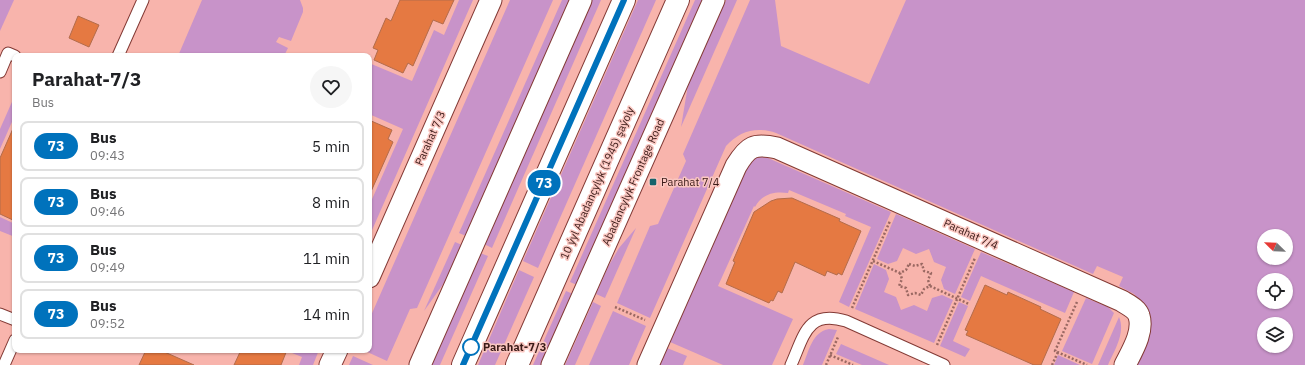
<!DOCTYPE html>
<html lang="en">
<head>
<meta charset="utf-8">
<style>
  :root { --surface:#fff; --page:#f6f6f6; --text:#202124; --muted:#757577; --line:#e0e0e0 }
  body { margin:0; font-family:"IBM Plex Sans",sans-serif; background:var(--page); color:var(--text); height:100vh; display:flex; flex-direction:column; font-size:15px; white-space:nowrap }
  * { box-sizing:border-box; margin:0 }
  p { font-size:13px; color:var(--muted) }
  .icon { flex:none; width:22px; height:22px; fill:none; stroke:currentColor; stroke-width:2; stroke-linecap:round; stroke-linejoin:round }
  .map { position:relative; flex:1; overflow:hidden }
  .drawer { position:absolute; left:12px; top:53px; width:360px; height:300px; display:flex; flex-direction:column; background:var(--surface); border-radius:8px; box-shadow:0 1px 3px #0004 }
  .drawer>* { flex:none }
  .badge { padding:0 8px; border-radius:13px; font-size:14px; line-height:26px }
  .needle { width:26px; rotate:293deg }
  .buttons { position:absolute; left:1257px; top:229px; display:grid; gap:8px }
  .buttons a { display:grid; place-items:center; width:36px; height:36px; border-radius:50%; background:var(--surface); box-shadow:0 1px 3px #0004; font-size:20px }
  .map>.badge { position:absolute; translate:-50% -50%; box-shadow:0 0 0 2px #fff }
  .round { display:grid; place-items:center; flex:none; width:42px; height:42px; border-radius:21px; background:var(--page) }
  .overview { display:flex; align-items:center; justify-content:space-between; height:68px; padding:0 20px }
  h1 { font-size:19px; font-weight:700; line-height:30px }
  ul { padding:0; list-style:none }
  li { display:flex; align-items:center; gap:12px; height:50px; margin:0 8px 6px; padding:0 12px; border:2px solid var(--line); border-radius:8px }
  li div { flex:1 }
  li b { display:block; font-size:15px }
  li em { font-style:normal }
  li .badge { min-width:44px; font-weight:700; text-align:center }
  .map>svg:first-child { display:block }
</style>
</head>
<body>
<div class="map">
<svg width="1305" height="365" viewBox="0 0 1305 365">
  <rect width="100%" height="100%" fill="#f8b4ac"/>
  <g fill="#c893c9" fill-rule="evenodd">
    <polygon points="0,0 14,0 0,31"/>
    <polygon points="202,0 300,0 303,8 303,12 291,41 279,37 276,42 288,48 284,56 194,56 192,55 191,56 178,56"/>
    <polygon points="459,0 473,0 369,237 369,206 403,129 369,114 369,63 412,81 434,30 444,35"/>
    <polygon points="510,0 553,0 417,308 410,309 387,361 363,350 369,350 369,320"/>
    <polygon points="562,0 570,0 466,236 459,233"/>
    <polygon points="592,0 601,0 492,248 484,244"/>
    <polygon points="638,0 656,0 538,268 523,261"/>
    <polygon points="695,0 703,0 577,285 570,282"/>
    <polygon points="726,0 737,0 681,127 688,85"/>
    <path d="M 750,0 L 775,0 L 781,46 L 869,84 L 906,0 L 1305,0 L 1305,365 L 1137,365 L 1148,341 L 1150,327 L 1145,306 L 1134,294 L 1119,286 L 1123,277 L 1097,266 L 1093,274 L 776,133 C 757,126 739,131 726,146 L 650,318 L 617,303 L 650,226 L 658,224 L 686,161 L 683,154 ZM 1264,236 L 1286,236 L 1286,258 L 1264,258 ZM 1264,280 L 1286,280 L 1286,302 L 1264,302 ZM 1264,324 L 1286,324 L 1286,346 L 1264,346 Z"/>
    <polygon points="15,95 15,115 0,149 0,129"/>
    <path d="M 762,157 L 768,158 L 891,212 L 849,307 L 839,302 L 871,227 L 845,216 L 846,214 L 789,190 L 788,193 C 774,191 762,194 755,207 L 754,206 L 718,286 L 793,319 L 772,365 L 723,365 L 670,342 L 748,165 L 756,158 Z"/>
    <polygon points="896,214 975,249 955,294 944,289 941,280 946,267 934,262 929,249 916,254 903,248 897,261 888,264 877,259"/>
    <polygon points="0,217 15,224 15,237 0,231"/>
    <polygon points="636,228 605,298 596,294 608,267 619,248"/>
    <polygon points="455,242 462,245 449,276 424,311"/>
    <polygon points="981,252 1074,292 1065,313 981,276 970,301 961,297"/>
    <polygon points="480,253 488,256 440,365 430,365"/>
    <polygon points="874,264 886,270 889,279 884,292 896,297 901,310 914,305 927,311 932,298 942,295 953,300 934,343 855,309"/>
    <polygon points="519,270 534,277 495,365 478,365"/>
    <polygon points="566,291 573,294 542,365 533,365"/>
    <polygon points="1086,298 1108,307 1114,313 1092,364 1062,351"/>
    <polygon points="593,302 601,306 575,365 565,365"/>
    <polygon points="959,302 968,306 953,341 970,349 965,357 940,346"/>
    <polygon points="613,311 646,326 629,365 589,365"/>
    <path d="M 1119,317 C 1126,333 1114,351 1108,365 L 1098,365 Z"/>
    <path d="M 829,329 L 837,330 L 822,365 L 803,365 C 809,351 812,332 829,329 Z"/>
    <polygon points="841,344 889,365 862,365 836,354"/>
    <polygon points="667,348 687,356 683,365 660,365"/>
    <polygon points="294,350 319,350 313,365 299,365 302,357 292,353"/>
    <polygon points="1058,355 1080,365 1054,365"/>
    <polygon points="353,356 373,365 349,365"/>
  </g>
  <g fill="#e57942" stroke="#b36c4b">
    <polygon points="400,0 454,0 443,24 433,20 413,66 408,63 403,73 374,60 378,50 373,48 386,18 391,21"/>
    <polygon points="78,16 99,25 89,47 69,38"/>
    <polygon points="369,120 392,130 388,139 393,142 369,196"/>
    <polygon points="15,124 15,221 0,214 0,158"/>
    <polygon points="792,198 840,219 839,221 861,231 842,275 838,273 837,275 827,271 825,276 795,262 782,293 778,291 773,301 771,300 769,303 726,284 735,262 733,261 754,212 771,201 777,199"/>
    <polygon points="985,285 1007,295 1008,292 1041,307 1040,309 1061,319 1041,365 1034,365 966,335 968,331 965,330"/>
    <polygon points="146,350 160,350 194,365 139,365"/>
    <polygon points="241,350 287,350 281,365 234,365"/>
  </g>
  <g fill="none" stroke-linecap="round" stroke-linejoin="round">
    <g stroke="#833a35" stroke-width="13">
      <g id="service">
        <polyline points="118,56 143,0"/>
        <polyline points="0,72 8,53 15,56"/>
        <polyline points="0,314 15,320"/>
        <polyline points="4,365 15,340"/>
        <path d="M 791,365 C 804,336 807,309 846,321 L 944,365"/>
      </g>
    </g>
    <g stroke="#833a35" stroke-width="23">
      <g id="minor">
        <polyline points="369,277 491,0"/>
        <polyline points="330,365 337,350"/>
        <polyline points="420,365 581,0"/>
        <polyline points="552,365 714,0"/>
        <path d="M 648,365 L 736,166 C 748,146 754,143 777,148 L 1122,301 C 1128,305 1137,309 1139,316 C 1144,332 1132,351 1125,365"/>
      </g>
    </g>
    <g stroke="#833a35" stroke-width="24">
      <g id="primary">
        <polyline points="463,365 624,0"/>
        <polyline points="517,365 678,0"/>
      </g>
    </g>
    <g stroke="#9a6862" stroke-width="2.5" stroke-dasharray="2 2" stroke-linecap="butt">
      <polyline points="873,261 900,273"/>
      <polygon points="909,264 915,266 922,264 924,271 931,273 928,280 930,286 924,289 921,295 915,293 908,295 906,288 899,286 902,279 900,273 906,270"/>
      <polyline points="930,286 969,304"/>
      <polyline points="1077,302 1055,351 1087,365"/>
      <polyline points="615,307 645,320"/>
      <polyline points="852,308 890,221"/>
      <polyline points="937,345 975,258"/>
      <polyline points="830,355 853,365"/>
      <polyline points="826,365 838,337"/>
      <polyline points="1052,365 1058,352"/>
    </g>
    <use href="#service" stroke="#fff" stroke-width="11"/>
    <use href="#minor" stroke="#fff" stroke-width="21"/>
    <use href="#primary" stroke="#fff" stroke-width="22"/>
  </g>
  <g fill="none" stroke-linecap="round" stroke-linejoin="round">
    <g stroke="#fff" stroke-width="9">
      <polyline id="line" points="463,365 624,0"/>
    </g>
    <use href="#line" stroke="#0072bc" stroke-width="6"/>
  </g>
  <rect fill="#16646c" stroke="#fac6c0" stroke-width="1.5" x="649" y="178" width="8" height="8" rx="2"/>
  <circle fill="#fff" stroke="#0072bc" stroke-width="2" cx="471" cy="347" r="8"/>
  <g text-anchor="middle" stroke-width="3" stroke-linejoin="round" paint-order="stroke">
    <g font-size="11" fill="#3a1a17" stroke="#fac6c0">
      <text transform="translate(430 138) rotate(-66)" y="4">Parahat 7/3</text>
      <text transform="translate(633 182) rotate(-66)" y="4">Abadancylyk Frontage Road</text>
      <text transform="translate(597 183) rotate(-66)" y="4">10 ýyl Abadançylyk (1945) şaýoly</text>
      <text transform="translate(971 234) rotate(24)" y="4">Parahat 7/4</text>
    </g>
    <g font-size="11" fill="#3a1a17" stroke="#fac6c0" text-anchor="start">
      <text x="661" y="186">Parahat 7/4</text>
    </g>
    <g font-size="11" font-weight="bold" fill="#3a1a17" stroke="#fac6c0" text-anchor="start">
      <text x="483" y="351">Parahat-7/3</text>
    </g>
  </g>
</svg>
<div class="buttons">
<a><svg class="needle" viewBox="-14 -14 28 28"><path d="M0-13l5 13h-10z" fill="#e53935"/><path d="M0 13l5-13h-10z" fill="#757577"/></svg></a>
<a><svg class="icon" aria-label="locate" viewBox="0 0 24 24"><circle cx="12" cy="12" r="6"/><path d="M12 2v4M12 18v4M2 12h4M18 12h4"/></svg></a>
<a><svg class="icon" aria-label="layers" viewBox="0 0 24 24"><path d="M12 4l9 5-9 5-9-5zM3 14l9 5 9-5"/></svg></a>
</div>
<b class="badge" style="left:544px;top:183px;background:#0072bc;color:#fff">73</b>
<section class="drawer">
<div class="overview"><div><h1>Parahat-7/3</h1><p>Bus</p></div><a class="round"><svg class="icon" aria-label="heart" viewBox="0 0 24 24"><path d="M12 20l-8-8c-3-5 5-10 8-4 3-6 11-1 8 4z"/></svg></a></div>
<ul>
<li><span class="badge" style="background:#0072bc;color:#fff">73</span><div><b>Bus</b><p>09:43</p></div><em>5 min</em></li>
<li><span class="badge" style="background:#0072bc;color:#fff">73</span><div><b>Bus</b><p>09:46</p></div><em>8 min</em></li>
<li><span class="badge" style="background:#0072bc;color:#fff">73</span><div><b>Bus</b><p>09:49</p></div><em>11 min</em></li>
<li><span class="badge" style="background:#0072bc;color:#fff">73</span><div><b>Bus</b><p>09:52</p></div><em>14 min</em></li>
</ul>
</section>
</div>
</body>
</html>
